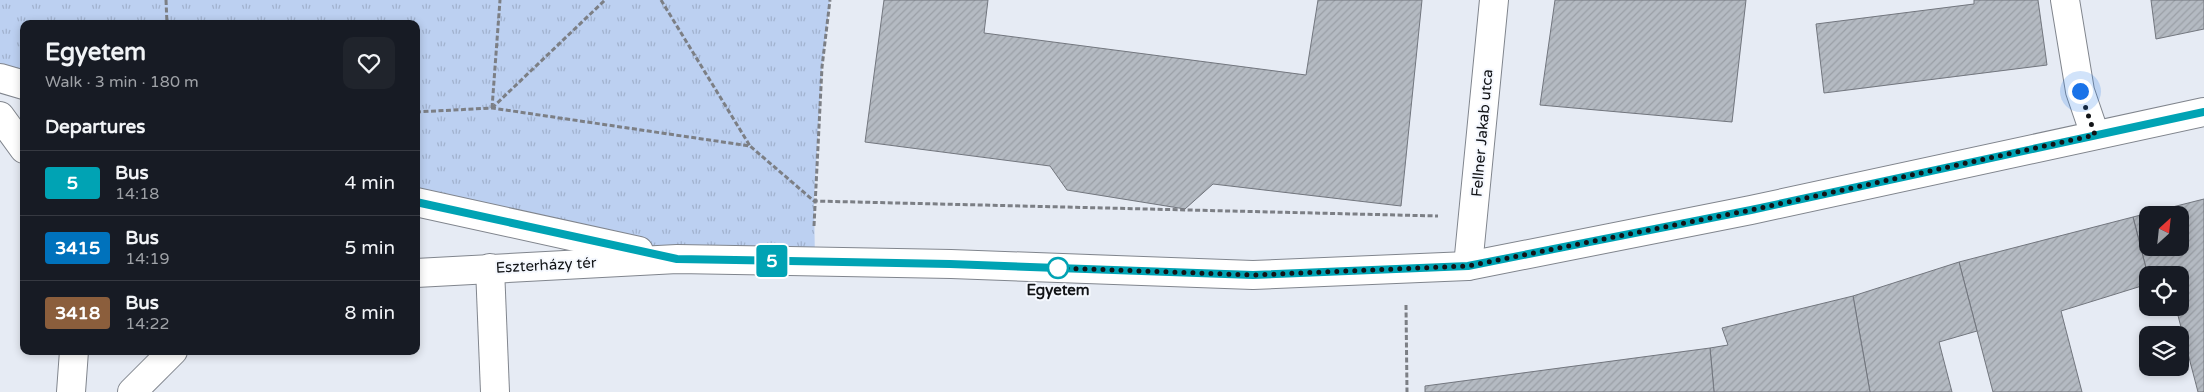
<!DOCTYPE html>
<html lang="en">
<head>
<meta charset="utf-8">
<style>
  :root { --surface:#171b24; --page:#20242c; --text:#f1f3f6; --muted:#9ea1a6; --line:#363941 }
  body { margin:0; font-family:"Varela Round",sans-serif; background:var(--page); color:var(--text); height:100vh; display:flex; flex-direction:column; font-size:19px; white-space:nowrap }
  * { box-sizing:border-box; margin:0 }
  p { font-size:16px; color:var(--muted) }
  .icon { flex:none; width:28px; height:28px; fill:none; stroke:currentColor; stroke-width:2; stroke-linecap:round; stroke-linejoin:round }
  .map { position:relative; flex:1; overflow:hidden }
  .details { position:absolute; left:20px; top:20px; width:400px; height:335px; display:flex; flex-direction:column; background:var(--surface); border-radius:10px; box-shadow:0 2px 8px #0003 }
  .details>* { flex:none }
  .badge { padding:0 10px; border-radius:4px; font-size:18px; line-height:32px }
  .needle { width:32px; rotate:27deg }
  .controls { position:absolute; left:2139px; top:206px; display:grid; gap:10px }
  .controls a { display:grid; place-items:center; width:50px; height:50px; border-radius:10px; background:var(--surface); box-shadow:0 2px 8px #0003; font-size:25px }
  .you { position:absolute; width:25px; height:25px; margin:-12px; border:4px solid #fff; border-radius:50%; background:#1a73e8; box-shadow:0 0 0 8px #1a73e833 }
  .map>.badge { position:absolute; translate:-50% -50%; box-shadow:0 0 0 2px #fff }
  h2 { padding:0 25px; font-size:19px; line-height:45px }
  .round { display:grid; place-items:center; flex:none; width:52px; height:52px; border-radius:10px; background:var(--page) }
  .head { display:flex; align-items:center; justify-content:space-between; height:85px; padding:0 25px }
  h1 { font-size:24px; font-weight:700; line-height:38px }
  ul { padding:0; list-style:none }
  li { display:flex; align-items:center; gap:15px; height:65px; padding:0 25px; border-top:1px solid var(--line) }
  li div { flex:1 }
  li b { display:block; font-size:19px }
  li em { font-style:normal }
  li .badge { min-width:55px; font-weight:700; text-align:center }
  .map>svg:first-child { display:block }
</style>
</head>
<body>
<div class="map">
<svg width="2204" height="392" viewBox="0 0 2204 392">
  <defs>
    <pattern id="grass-tufts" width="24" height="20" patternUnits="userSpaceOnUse" patternTransform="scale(1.25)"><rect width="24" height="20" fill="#bcd0f1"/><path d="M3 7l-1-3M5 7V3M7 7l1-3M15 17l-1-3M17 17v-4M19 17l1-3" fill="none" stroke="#a1b2ce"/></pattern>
    <pattern id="building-hatch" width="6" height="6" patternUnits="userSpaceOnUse" patternTransform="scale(1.25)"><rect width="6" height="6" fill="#b4bac2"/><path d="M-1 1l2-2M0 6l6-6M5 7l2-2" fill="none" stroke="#9a9fa6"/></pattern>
  </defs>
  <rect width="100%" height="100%" fill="#e6ebf4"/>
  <polygon fill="url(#grass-tufts)" points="0,0 830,0 822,67 814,201 815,261 677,259 416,202 416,24 24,24 24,85 0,78"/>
  <g fill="url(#building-hatch)" stroke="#72767e" fill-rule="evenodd">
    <polygon points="884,0 988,0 984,33 1306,75 1318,0 1422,0 1401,206 1213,184 1185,209 1067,190 1050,166 865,142"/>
    <polygon points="1555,0 1746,0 1732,122 1540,105"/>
    <polygon points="1974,0 2038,0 2047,65 1824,93 1816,24 1974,4"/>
    <polygon points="2151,0 2204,0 2204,29 2156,39"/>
    <path d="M 2204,199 L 2204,392 L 2198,392 L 2176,308 L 2180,308 L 2180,275 L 2148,276 L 2133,217 ZM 2148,215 L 2180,215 L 2180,248 L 2148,248 Z"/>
    <polygon points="2133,217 2148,276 2148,284 2061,311 2082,392 1993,392 1959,262"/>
    <polygon points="1959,262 1977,331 1939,342 1952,392 1870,392 1853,296"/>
    <polygon points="1853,296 1870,392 1714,392 1710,348 1728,345 1722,328"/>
    <polygon points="1710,348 1714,392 1425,392 1425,386"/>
  </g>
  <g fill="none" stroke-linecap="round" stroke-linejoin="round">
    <g stroke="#80858d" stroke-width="30">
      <g id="minor">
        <polyline points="2065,0 2080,91 2095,135"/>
        <polyline points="0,78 24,85"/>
        <polyline points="0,116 24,149"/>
        <polyline points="416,202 639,251"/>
        <polyline points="1468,266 1494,0"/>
        <polyline points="490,268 495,392"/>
        <polyline points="416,273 677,259 951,264 1253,275 1468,266 1751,210 2204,112"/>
        <polyline points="71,392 74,351"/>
        <polyline points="132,392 173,351"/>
      </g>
    </g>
    <g stroke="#7c7f85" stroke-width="3" stroke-dasharray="5 2.5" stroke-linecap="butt">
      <polyline points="166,0 167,24"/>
      <polyline points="661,0 750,146"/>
      <polyline points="492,108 605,0"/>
      <polyline points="492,108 500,0"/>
      <polyline points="416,112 492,108 750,146 814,201 1438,216"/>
      <polyline points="814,226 822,67 830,0"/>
      <polyline points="1406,305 1407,392"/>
    </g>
    <use href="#minor" stroke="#fff" stroke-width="28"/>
  </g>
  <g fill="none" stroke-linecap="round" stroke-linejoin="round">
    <g stroke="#fff" stroke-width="11">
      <polyline id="line" points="416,202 677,259 950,264 1253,275 1468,266 1751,210 2204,112"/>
    </g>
    <use href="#line" stroke="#00a3b4" stroke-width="8"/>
    <polyline stroke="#121417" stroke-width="5" stroke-dasharray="0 9" points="1058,268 1253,275 1468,266 1751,210 2095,135 2080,91"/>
  </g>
  <circle fill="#fff" stroke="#00a3b4" stroke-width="2.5" cx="1058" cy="268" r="10"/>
  <g text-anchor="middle" stroke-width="4" stroke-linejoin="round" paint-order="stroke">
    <g font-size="15" fill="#121417" stroke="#f5f8fe">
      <text transform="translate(1482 133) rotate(-85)" y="5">Fellner Jakab utca</text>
      <text transform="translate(546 265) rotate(-3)" y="5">Eszterházy tér</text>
    </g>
    <g font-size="15" font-weight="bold" fill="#121417" stroke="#f5f8fe">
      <text x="1058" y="295">Egyetem</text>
    </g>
  </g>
</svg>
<div class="controls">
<a><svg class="needle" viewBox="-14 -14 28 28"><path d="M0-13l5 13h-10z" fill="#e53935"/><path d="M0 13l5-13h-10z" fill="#9ea1a6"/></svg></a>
<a><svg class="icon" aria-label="locate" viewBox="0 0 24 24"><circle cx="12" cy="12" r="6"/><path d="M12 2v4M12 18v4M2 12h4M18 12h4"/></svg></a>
<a><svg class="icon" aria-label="layers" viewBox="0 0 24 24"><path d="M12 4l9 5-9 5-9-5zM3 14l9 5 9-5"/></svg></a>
</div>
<div class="you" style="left:2080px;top:91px"></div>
<b class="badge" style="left:772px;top:261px;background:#00a3b4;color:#fff">5</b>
<section class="details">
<div class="head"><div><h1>Egyetem</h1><p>Walk · 3 min · 180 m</p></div><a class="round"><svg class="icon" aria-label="heart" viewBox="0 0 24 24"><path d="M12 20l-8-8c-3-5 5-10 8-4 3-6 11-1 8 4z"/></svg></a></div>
<h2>Departures</h2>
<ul>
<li><span class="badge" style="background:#00a3b4;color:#fff">5</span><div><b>Bus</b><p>14:18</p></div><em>4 min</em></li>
<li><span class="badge" style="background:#0072bc;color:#fff">3415</span><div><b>Bus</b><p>14:19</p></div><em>5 min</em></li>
<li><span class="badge" style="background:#8b5e3c;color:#fff">3418</span><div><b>Bus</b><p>14:22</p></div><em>8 min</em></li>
</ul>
</section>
</div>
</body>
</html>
